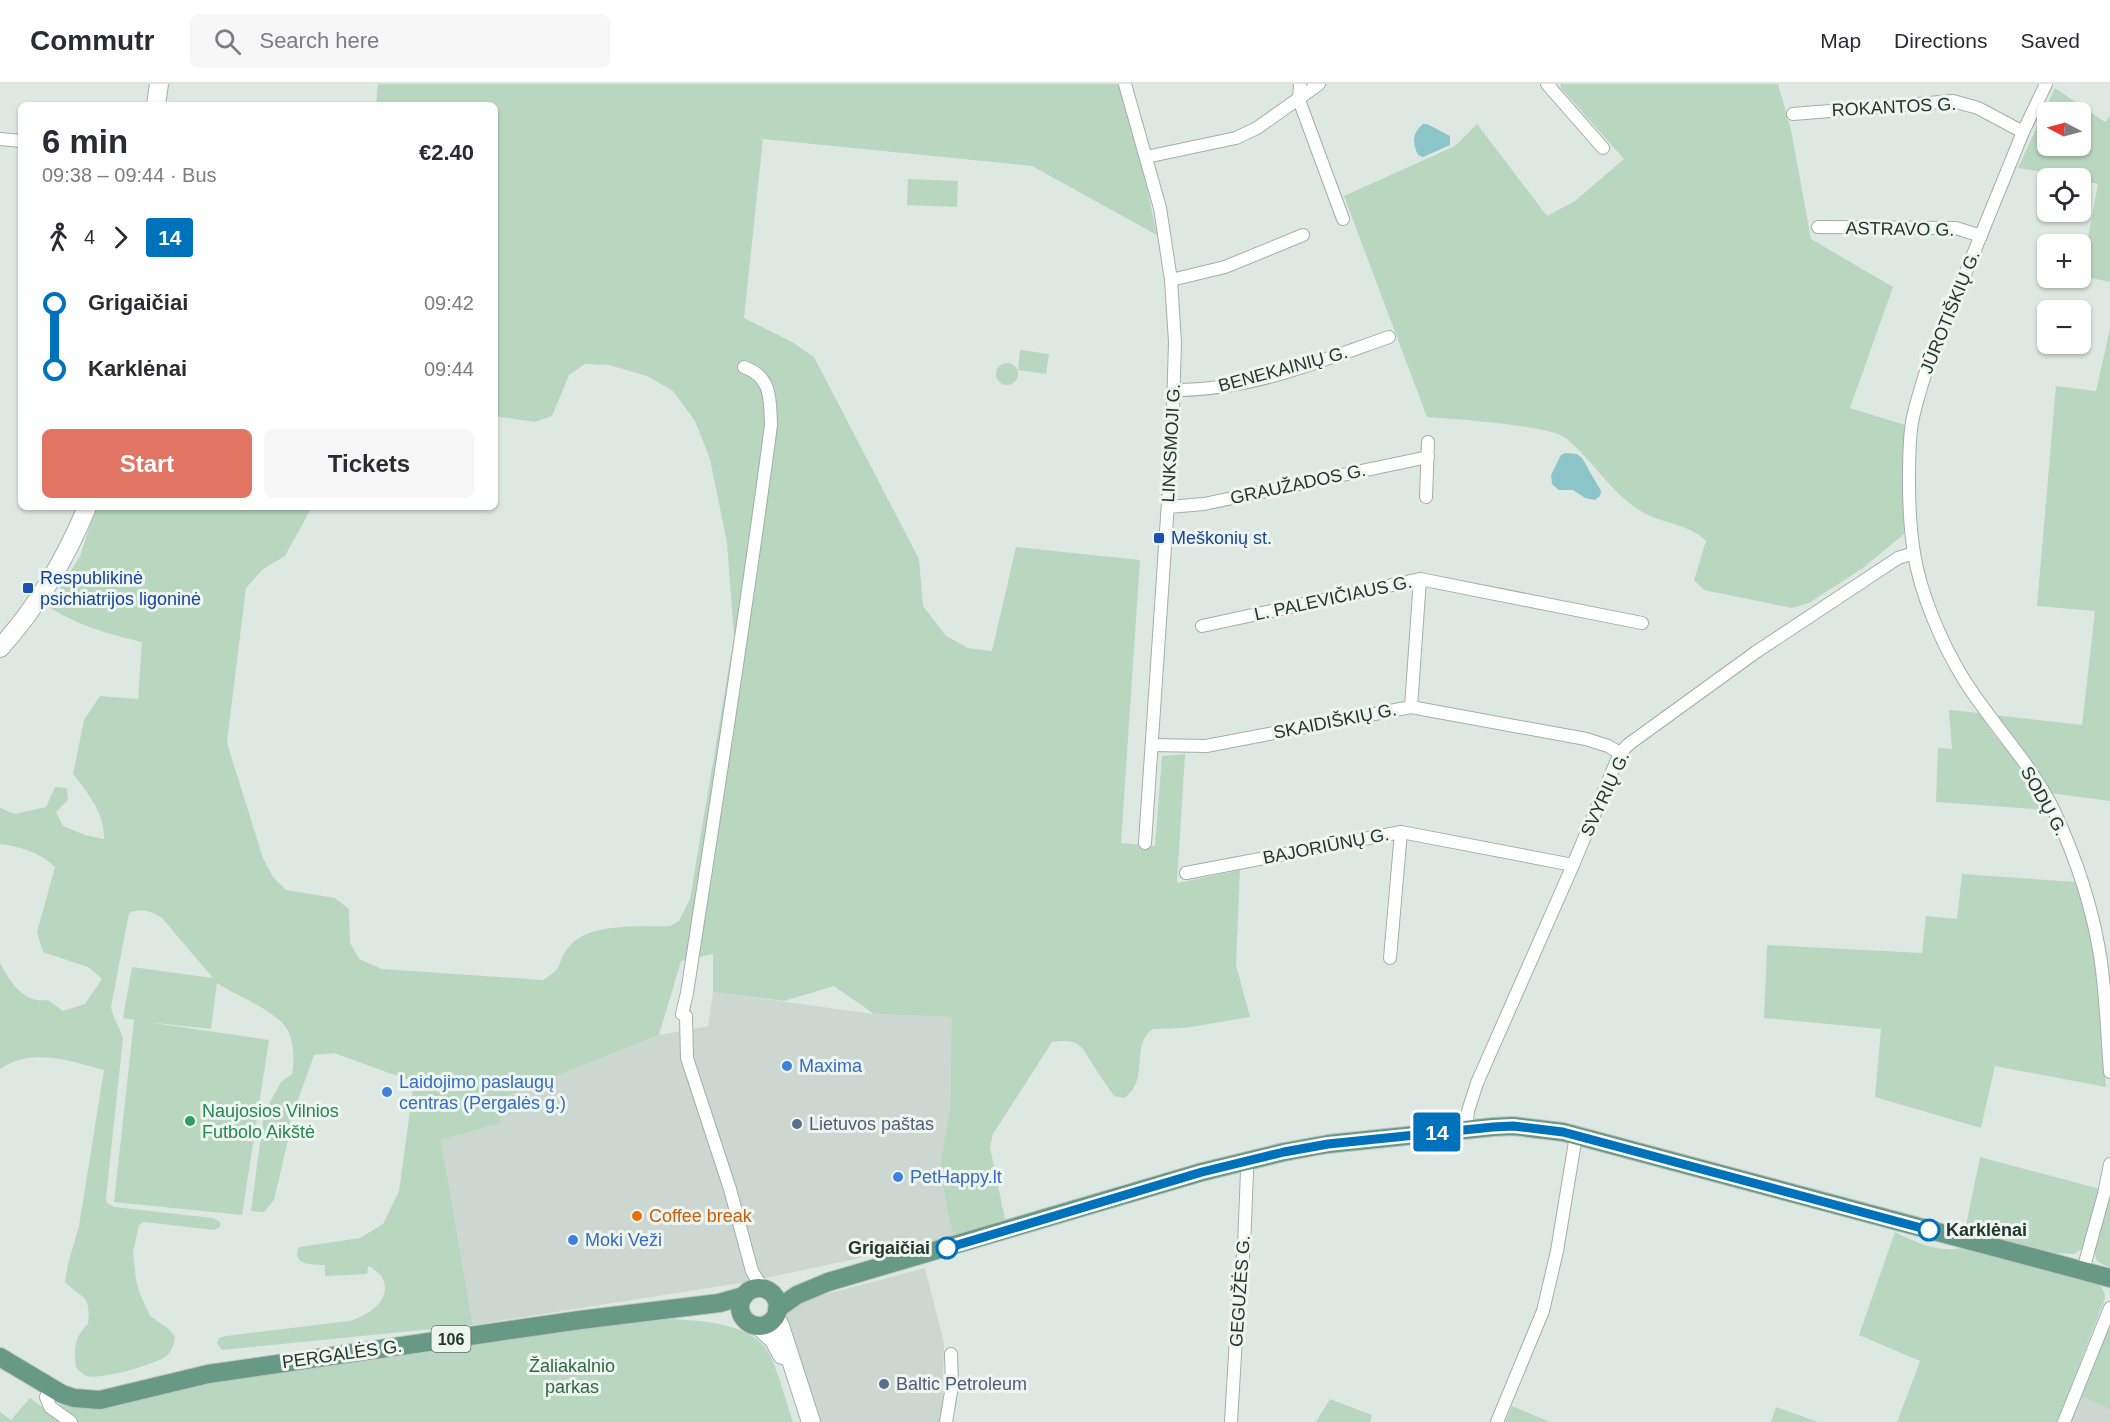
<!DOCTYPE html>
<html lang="en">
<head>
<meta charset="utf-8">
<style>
  :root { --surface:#fff; --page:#f7f7f7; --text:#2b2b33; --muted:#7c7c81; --line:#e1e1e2; --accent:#e17463 }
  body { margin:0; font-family:Helvetica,sans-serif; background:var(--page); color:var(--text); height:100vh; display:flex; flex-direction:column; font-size:22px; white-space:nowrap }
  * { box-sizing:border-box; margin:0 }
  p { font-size:20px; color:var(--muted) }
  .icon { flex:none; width:33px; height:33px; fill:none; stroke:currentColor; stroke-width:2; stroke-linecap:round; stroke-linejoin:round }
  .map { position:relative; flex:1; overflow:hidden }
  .side { position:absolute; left:18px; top:18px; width:480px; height:408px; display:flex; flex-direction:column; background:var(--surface); border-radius:9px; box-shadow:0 2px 4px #0004 }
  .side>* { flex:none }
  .badge { padding:0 12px; border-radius:4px; font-size:21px; line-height:39px }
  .needle { width:39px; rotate:276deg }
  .fabs { position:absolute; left:2037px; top:18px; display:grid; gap:12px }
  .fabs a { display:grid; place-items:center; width:54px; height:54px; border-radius:9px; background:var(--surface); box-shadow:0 2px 4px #0004; font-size:30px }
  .map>.badge { position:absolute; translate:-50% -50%; box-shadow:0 0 0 3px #fff }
  .legs { display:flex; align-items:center; gap:9px; height:66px; padding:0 24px; font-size:20px }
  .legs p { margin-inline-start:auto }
  .headline { display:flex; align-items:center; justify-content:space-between; height:102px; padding:0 24px }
  h1 { font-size:33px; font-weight:800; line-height:45px }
  .button { display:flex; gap:12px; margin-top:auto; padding:12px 24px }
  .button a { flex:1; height:69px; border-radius:9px; background:var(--accent); color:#fff; font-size:24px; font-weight:800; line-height:69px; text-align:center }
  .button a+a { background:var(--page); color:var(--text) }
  ul { padding:0 24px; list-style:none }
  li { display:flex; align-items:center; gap:21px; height:66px; font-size:22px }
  li i { display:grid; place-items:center; width:9px; height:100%; margin:0 8px; background:currentColor }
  li i::after { content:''; width:15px; height:15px; margin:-8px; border:4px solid; border-radius:50%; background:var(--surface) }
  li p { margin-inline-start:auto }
  li:first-child i { background:linear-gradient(#0000 50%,currentColor 0) }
  li:last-child i { background:linear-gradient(currentColor 50%,#0000 0) }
  header { display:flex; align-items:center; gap:36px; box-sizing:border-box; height:84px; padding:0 30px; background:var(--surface); border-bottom:2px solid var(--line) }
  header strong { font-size:28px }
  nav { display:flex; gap:33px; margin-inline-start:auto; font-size:21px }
  .search { width:420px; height:54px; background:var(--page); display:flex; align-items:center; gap:15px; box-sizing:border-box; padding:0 21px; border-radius:9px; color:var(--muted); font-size:22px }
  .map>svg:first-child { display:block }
</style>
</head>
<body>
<header>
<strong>Commutr</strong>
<div class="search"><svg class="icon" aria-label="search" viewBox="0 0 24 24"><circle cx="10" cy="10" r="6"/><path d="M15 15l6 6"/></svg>Search here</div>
<nav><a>Map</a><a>Directions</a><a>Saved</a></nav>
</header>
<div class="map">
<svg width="2110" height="1338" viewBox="0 0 2110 1338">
  <rect width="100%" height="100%" fill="#dee8e3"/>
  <g fill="#cdd7d1">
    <polygon points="713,908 874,930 953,933 950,1024 940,1080 947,1127 954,1154 747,1198 473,1241 441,1056 501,1039 499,1015 659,951 708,942"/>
    <polygon points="925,1184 944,1259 942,1338 820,1338 784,1236 785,1227 792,1219"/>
    <polygon points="2079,1311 2110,1326 2110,1338 2068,1338"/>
  </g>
  <g fill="#b9d7be" fill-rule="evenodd">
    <path d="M 378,0 L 1118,0 L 1145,95 L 1157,151 L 1032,82 L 763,55 L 744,234 L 792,258 L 814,273 L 919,475 L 923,522 L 946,552 L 968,564 L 992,567 L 1016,463 L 1140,476 L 1121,759 L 1155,762 L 1162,672 L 1185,670 L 1177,799 L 1240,786 L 1236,881 L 1250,933 L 1185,944 L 1153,945 C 1129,961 1151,996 1124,1014 L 1114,1012 C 1108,1003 1101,994 1095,984 C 1081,962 1081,954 1052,958 L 993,1050 L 990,1063 L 1006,1140 L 954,1154 L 947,1127 L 940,1080 L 950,1024 L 952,933 L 874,930 L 834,902 L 784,917 L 713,908 L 713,870 L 681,877 L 659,951 L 499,1015 L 501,1039 L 441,1056 L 473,1241 L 222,1266 L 217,1259 L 219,1254 L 226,1252 L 349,1237 C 367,1232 394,1216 382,1193 C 380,1190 374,1186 371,1183 L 368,1183 L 367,1190 L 325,1192 L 325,1181 C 312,1181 291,1181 299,1163 L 360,1154 L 383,1140 L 399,1107 L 414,998 L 334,969 L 314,971 L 288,1044 L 288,1056 L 274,1116 L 264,1128 L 251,1127 L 264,1029 L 281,998 L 292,990 C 295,977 294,952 284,941 C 270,924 237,912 217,899 L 211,945 L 147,938 L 269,956 L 242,1131 L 114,1118 L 134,936 L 123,934 L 132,883 L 213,894 L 162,834 C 151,827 142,824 129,829 L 111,923 C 113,935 120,943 123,954 L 106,1114 L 107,1119 L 114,1123 L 213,1134 L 220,1138 L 220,1143 L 214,1146 L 144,1138 L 139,1141 L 133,1168 L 136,1196 L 140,1210 L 150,1232 L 169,1245 L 175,1253 C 174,1261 172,1268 165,1273 C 153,1281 101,1296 87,1292 C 83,1291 79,1286 76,1283 C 73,1265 75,1252 88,1240 C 91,1210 83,1216 65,1198 L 68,1180 L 79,1142 L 104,986 C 70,977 32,963 0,985 L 0,879 C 10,898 24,920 48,916 L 63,927 L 85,920 L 102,895 L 88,883 L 43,868 L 37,848 L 55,783 C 41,769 19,762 0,760 L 0,724 L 15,730 L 46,723 L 55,703 L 67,704 L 68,716 L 56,728 L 63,742 L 85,751 L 104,755 C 105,730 88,709 73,690 L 84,636 L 100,612 L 138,615 L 142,558 C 108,550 79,542 49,523 L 80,472 L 96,423 L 312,423 L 285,472 L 263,485 L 246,504 L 227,658 L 232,675 L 263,774 L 273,793 L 286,806 L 335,814 L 349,825 L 350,859 L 359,875 L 382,885 L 543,896 C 566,882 555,881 568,864 C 586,838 641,843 670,842 L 679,837 L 690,815 L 734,553 L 727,459 L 710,375 L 695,337 L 673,307 L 647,292 L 609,281 L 585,280 L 569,291 L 552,332 L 535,338 L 495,332 L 495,21 L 376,21 Z"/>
    <path d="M 1560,0 L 1778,0 L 1791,46 L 1811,155 L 1893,203 L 1850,324 L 1905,341 L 1903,394 L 1904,450 L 1863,484 L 1809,519 L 1792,524 L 1704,506 L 1694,496 L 1706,457 C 1689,439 1660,440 1639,426 C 1611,408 1593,377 1567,355 C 1552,341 1452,335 1427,333 L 1344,112 L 1455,62 L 1477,40 L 1547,132 L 1575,117 L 1624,75 L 1561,4 Z"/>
    <path d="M 2055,4 L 2105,38 L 2110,32 L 2110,198 L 2081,192 L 2098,100 L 2081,96 L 2080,94 L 2018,84 ZM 2048,28 L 2080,28 L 2080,62 L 2048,62 Z"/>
    <polygon points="908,95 958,97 957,123 907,121"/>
    <polygon points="2110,245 2110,717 2049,709 1995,631 2082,641 2095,527 2037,522 2056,302 2096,307"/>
    <polygon points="1020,266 1049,270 1046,290 1018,286"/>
    <circle cx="1007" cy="290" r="11"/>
    <polygon points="1949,626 1979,629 1991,647 2018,679 2047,726 1936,718 1938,664 1952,665"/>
    <path d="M 1962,790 L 2076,798 C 2098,865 2101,933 2106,1003 L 1995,982 L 1981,1044 L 1875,1013 L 1881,945 L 1764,934 L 1767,861 L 1922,869 L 1926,832 L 1957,835 Z"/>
    <polygon points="1980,1073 2100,1105 2082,1165 2074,1170 2056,1169 1965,1146"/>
    <polygon points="2110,1108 2110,1184 2097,1177 2094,1168"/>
    <path d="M 1895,1148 C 1915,1158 1938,1169 1961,1164 L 2089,1196 C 2099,1199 2105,1204 2105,1215 L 2057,1338 L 1897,1338 L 1920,1277 L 1859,1251 Z"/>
    <path d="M 666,1235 C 695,1236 752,1238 768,1268 C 778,1285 786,1318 793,1338 L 78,1338 L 59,1324 L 61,1317 L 104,1323 L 118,1322 L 176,1306 L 255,1290 L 497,1256 Z"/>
    <polygon points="2110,1237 2110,1326 2079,1311"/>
    <polygon points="30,1314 62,1338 0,1338 0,1328 11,1336"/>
    <polygon points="1330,1315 1372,1331 1370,1338 1316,1338"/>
    <polygon points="1512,1322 1550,1338 1505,1338"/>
    <polygon points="1776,1323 1818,1338 1771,1338"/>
  </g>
  <g fill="#8cc5c8">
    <path d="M 1423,40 L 1427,40 L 1450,52 L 1450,61 L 1423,73 L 1418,71 C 1412,59 1412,49 1423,40 Z"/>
    <polygon points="1566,369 1577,370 1582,374 1601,407 1600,412 1595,416 1585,414 1573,406 1559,406 1552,400 1551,391 1561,371"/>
  </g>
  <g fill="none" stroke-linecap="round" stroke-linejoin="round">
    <g stroke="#a2afa9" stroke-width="14">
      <g id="street">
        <polyline points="1125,0 1160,124 1171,196 1175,258 1172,359 1145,759"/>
        <polyline points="1300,0 1299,16 1343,135"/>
        <polyline points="1547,0 1603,64"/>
        <path d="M 2046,0 L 2023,48 L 1928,281 C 1922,300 1916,318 1912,338 C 1909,357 1909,377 1909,396 C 1909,420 1910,445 1914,469 C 1920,509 1942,560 1963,594 C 1992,641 2032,680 2055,729 C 2076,774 2092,823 2100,871 C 2106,910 2107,950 2110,988"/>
        <polyline points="1793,30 1953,17 1978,24 2023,48"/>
        <polyline points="0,55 21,57"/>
        <polyline points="1146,73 1236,54 1257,44 1319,0"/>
        <polyline points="1818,143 1956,144 1981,152"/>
        <polyline points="1171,196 1225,183 1303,151"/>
        <path d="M 744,283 C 772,293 770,315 771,341 C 746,531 716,720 687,909 L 682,930 L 686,932 L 687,974 L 730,1105 L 752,1187 L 763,1205"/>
        <path d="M 1175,306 C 1251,306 1318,278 1389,253"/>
        <polyline points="1426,413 1428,358"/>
        <polyline points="1168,423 1204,420 1428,373"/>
        <polyline points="1202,542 1420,495 1642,539"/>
        <polyline points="1411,623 1420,495"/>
        <polyline points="1152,661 1206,662 1411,623 1586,655 1608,662 1620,669"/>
        <polyline points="1186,789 1401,748 1573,781"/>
        <polyline points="1390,874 1401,748"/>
        <polyline points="1466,1045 1468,1027 1477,999 1573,781 1620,669 1629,660 1756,568 1898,474 1914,469"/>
        <polyline points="2083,1186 2104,1110 2110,1080"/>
        <polyline points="50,1304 46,1313 50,1323 71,1338"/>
        <polyline points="946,1338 952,1302 951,1270"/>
        <polyline points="1231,1338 1238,1220 1244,1162 1247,1088 1245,1076"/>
        <polyline points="1497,1338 1543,1227 1557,1167 1576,1052"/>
        <polyline points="2064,1338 2110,1224"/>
      </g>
    </g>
    <g stroke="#9fb2a9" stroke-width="20">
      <g id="secondary">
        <polyline points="156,21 159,0"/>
        <path d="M 0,564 C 37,523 66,474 87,423"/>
        <polyline points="775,1233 780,1242 811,1338"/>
        <polyline points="759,1242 774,1256 782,1271"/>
      </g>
    </g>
    <g stroke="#bdc3c0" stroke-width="20">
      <g id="primary">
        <circle cx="759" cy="1223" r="19"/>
        <polyline points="777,1225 797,1211 828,1198 1202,1088 1284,1068 1328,1060 1493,1043 1513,1042 1563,1048 2110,1194"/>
        <polyline points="0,1273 62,1310 74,1314 100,1316 208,1290 580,1236 719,1219 744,1212"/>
      </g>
    </g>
    <use href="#street" stroke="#fff" stroke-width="12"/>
    <use href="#secondary" stroke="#fff" stroke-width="18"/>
    <use href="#primary" stroke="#689987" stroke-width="18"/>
  </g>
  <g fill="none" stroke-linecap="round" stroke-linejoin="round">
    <g stroke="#fff" stroke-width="14">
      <polyline id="line-1" points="947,1164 1202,1088 1284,1068 1328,1060 1493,1043 1513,1042 1563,1048 1929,1146"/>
    </g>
    <use href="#line-1" stroke="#0072bc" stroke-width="9"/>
  </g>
  <g fill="#1a4fb4" stroke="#eef5f1" stroke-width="2">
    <rect x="1153" y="448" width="12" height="12" rx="3"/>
    <rect x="22" y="498" width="12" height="12" rx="3"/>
  </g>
  <g fill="#3f7fe0" stroke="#eef5f1" stroke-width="2">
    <circle cx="787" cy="982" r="6"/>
    <circle cx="387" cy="1008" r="6"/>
    <circle cx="898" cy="1093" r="6"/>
    <circle cx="573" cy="1156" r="6"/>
  </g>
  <circle fill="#2e9e5b" stroke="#eef5f1" stroke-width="2" cx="190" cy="1037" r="6"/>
  <g fill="#5c6f8a" stroke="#eef5f1" stroke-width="2">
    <circle cx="797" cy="1040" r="6"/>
    <circle cx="884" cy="1300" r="6"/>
  </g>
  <circle fill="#e8710a" stroke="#eef5f1" stroke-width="2" cx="637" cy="1132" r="6"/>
  <g fill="#fff" stroke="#0072bc" stroke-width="3">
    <circle cx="1929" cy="1146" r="10"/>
    <circle cx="947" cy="1164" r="10"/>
  </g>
  <g text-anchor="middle" stroke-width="6" stroke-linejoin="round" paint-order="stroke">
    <rect fill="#eef5f1" stroke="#5f6f68" stroke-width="1.5" x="431.5" y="1242" width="39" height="26" rx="4.5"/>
    <g font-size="16" font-weight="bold" fill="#22362e">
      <text x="451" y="1261">106</text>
    </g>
    <g font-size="18" fill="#22362e" stroke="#eef5f1">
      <text transform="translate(1894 23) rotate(-3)" y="6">ROKANTOS G.</text>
      <text transform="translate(1900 145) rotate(1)" y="6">ASTRAVO G.</text>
      <text transform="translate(1950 228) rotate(-68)" y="6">JŪROTIŠKIŲ G.</text>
      <text transform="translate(1283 285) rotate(-15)" y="6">BENEKAINIŲ G.</text>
      <text transform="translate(1171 359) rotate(-87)" y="6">LINKSMOJI G.</text>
      <text transform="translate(1298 400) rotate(-12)" y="6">GRAUŽADOS G.</text>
      <text transform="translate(1333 514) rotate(-12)" y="6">L. PALEVIČIAUS G.</text>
      <text transform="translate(1335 637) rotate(-11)" y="6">SKAIDIŠKIŲ G.</text>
      <text transform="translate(1605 710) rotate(-65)" y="6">SVYRIŲ G.</text>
      <text transform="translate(2044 717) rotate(61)" y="6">SODŲ G.</text>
      <text transform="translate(1326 762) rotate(-11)" y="6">BAJORIŪNŲ G.</text>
      <text transform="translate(1240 1207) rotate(-86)" y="6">GEGUŽĖS G.</text>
      <text transform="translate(342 1270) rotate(-8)" y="6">PERGALĖS G.</text>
    </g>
    <g font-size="18" fill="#164399" stroke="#eef5f1" text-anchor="start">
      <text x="1171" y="460">Meškonių st.</text>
      <text x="40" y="500">Respublikinė<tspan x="40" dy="21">psichiatrijos ligoninė</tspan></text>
    </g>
    <g font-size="18" fill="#366cbe" stroke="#eef5f1" text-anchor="start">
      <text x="799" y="988">Maxima</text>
      <text x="399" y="1004">Laidojimo paslaugų<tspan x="399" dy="21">centras (Pergalės g.)</tspan></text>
      <text x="910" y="1099">PetHappy.lt</text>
      <text x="585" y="1162">Moki Veži</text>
    </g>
    <g font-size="18" fill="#27864d" stroke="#eef5f1" text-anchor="start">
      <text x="202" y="1033">Naujosios Vilnios<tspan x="202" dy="21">Futbolo Aikštė</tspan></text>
    </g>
    <g font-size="18" fill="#4e5e75" stroke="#eef5f1" text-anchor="start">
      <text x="809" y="1046">Lietuvos paštas</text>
      <text x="896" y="1306">Baltic Petroleum</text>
    </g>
    <g font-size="18" fill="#c56008" stroke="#eef5f1" text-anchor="start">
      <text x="649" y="1138">Coffee break</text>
    </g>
    <g font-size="18" font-weight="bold" fill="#22362e" stroke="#eef5f1" text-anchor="start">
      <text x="1946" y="1152">Karklėnai</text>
      <text x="930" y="1170" text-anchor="end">Grigaičiai</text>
    </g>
    <g font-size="18" fill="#316840" stroke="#eef5f1">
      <text x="572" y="1288">Žaliakalnio<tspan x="572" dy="21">parkas</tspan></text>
    </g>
  </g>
</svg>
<div class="fabs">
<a><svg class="needle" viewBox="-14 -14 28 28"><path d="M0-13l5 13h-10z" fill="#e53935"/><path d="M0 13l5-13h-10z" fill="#7c7c81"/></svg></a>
<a><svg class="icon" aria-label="locate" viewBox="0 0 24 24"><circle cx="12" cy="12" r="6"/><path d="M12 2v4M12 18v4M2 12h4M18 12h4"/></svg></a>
<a>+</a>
<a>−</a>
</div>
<b class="badge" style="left:1437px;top:1048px;background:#0072bc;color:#fff">14</b>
<section class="side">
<div class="headline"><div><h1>6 min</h1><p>09:38 – 09:44 · Bus</p></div><b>€2.40</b></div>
<div class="legs"><svg class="icon" aria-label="walk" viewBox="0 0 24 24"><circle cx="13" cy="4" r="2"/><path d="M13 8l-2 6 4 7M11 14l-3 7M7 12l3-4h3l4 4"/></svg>4<svg class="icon" aria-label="forward" viewBox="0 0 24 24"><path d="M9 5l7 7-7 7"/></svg><b class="badge" style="background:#0072bc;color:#fff">14</b></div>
<ul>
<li><i style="color:#0072bc"></i><b>Grigaičiai</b><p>09:42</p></li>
<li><i style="color:#0072bc"></i><b>Karklėnai</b><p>09:44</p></li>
</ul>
<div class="button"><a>Start</a><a>Tickets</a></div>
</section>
</div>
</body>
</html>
